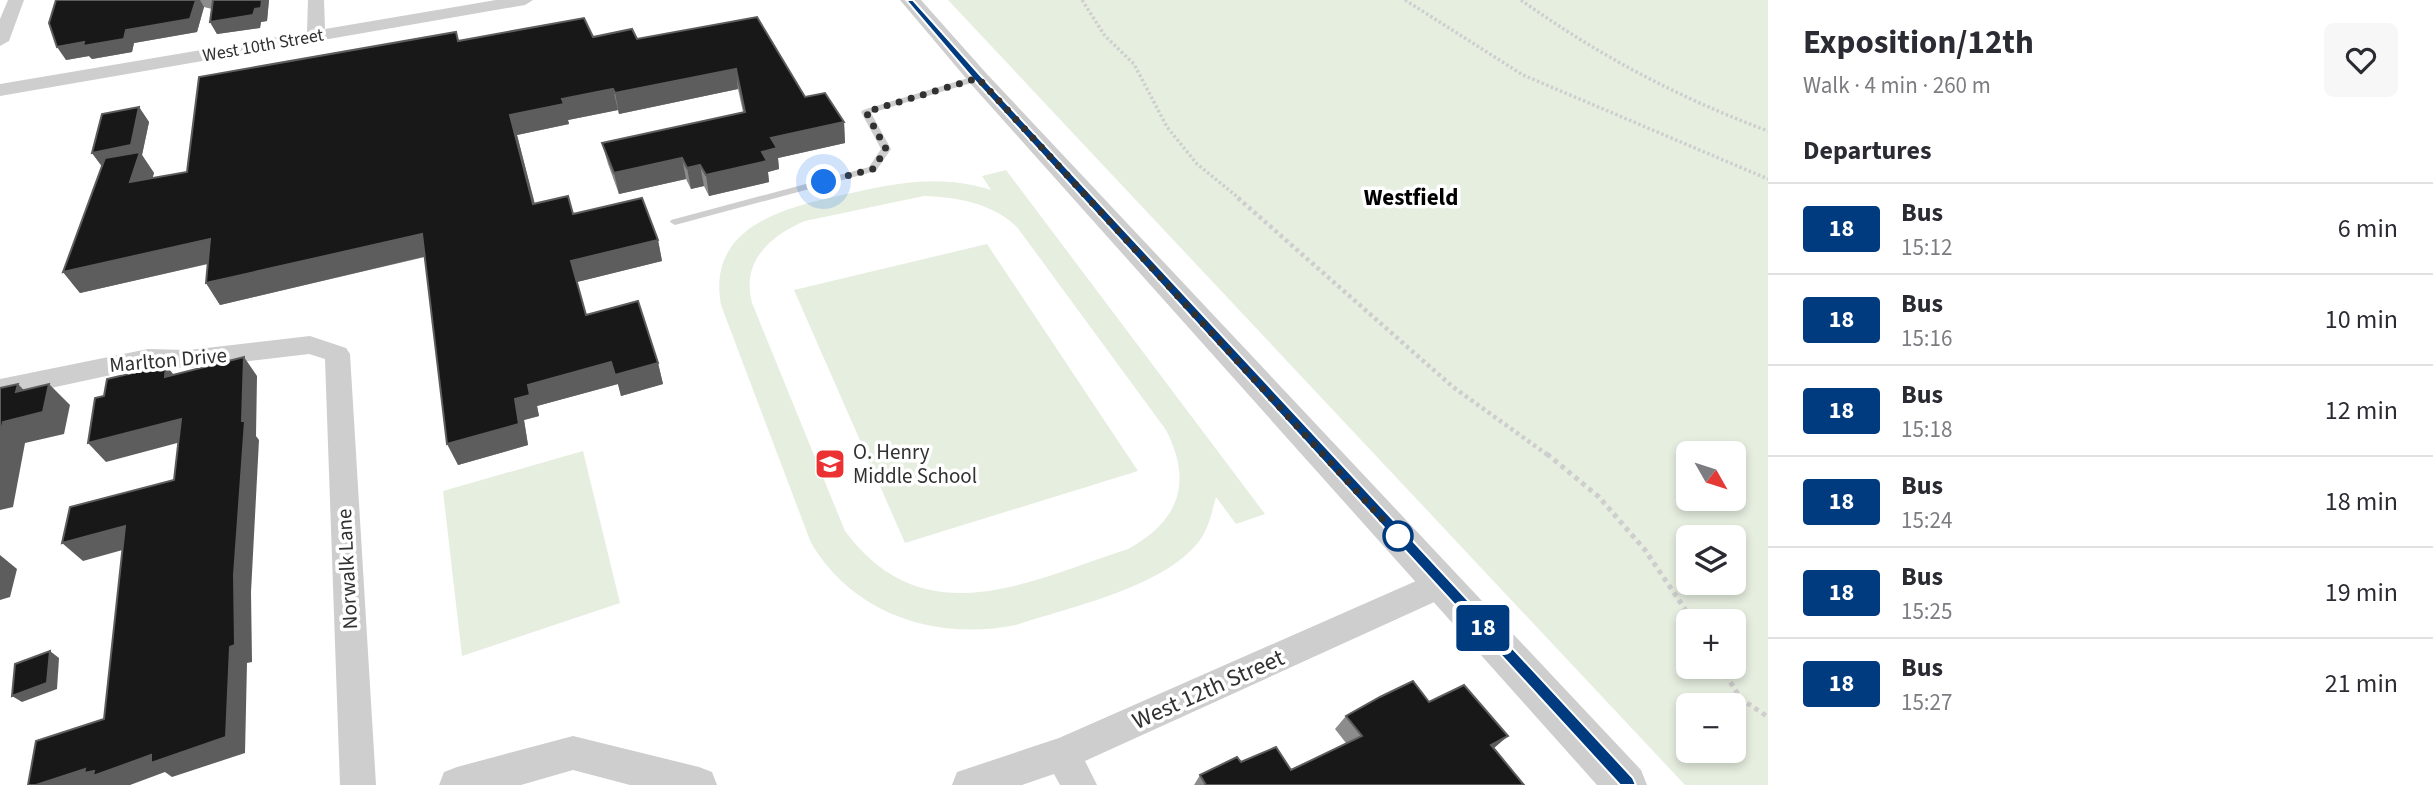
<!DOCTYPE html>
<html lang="en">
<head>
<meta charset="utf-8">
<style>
  :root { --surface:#fff; --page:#f7f7f7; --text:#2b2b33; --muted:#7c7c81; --line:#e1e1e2 }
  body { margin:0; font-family:"Source Sans 3",sans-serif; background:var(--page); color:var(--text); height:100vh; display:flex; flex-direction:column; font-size:26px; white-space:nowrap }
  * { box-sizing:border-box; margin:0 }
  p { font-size:23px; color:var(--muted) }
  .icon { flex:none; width:38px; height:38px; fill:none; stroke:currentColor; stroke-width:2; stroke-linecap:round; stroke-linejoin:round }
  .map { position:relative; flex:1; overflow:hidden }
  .side { display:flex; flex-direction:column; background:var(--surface); width:665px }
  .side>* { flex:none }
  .badge { padding:0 14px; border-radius:5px; font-size:24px; line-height:46px }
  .needle { width:46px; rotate:129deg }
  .tools { position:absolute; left:1676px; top:441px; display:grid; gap:14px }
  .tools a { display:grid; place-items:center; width:70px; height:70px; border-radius:10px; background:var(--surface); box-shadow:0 4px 10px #0003; font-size:35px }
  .you { position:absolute; width:35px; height:35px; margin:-18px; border:5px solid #fff; border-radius:50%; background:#1a73e8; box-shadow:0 0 0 10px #1a73e833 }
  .map>.badge { position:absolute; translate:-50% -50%; box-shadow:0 0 0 4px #fff }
  h2 { padding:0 35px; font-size:26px; line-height:63px }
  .round { display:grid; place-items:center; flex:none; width:74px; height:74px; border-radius:10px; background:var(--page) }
  .head { display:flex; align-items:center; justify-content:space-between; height:119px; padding:0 35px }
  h1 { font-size:33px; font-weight:700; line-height:52px }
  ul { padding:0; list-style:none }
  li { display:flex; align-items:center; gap:21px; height:91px; padding:0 35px; border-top:2px solid var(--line) }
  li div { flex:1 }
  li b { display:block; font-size:26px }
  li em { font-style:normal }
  li .badge { min-width:77px; font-weight:700; text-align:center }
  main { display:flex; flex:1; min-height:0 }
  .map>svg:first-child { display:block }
</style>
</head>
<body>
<main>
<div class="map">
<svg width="1768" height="785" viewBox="0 0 1768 785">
  <rect width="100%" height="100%" fill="#fff"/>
  <g fill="#e6eee0" fill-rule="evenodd">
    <path d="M 948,0 L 1768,0 L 1768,785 L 1685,785 ZM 1689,453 L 1734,453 L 1734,499 L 1689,499 ZM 1689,537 L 1734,537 L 1734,583 L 1689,583 ZM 1689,621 L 1734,621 L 1734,667 L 1689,667 ZM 1689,705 L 1734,705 L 1734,751 L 1689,751 Z"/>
    <path d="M 1006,170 L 1265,514 L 1236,524 L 1216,497 C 1212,511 1210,524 1202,537 C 1170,586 1070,607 1016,625 C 936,641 854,615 811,543 L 721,305 C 707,229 779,209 838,196 C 891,184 937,173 991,190 L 982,176 ZM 924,196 C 957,197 992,203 1017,227 L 1166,430 C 1193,483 1179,521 1128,549 C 1026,582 924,637 845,531 L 752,303 C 741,261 770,236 805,221 Z"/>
    <polygon points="987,244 1138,471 905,543 794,290"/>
    <polygon points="583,451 620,603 462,656 443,491"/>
  </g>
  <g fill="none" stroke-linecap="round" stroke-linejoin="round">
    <g stroke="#cecece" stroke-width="3.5" stroke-dasharray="2.5 2.5" stroke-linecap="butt">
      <polyline points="1082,0 1105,36 1134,64 1167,127 1197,164 1240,199"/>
      <polyline points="1405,0 1523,75 1768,179"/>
      <path d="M 1521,0 C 1598,55 1679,98 1768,131"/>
    </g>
    <polyline stroke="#cecece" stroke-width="4.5" stroke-dasharray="3.5 3.5" stroke-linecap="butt" points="1238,198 1453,387 1549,456"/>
    <g stroke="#cecece" stroke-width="5" stroke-dasharray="4.5 4.5" stroke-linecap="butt">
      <polyline points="1547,454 1599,497 1645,550 1693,621"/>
      <polyline points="1721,667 1741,699 1768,717"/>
    </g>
    <polygon fill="#cecece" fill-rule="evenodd" points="978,75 982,78 981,80 871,113 891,149 876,171 675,225 670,222 671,220 869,167 881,149 861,112 863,110"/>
    <g fill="#cecece" fill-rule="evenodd">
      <polygon points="8,0 24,0 9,41 0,46 0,19"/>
      <polygon points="308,0 324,0 325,29 496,0 533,0 525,5 0,96 0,84 307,32"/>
      <polygon points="310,336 346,348 350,354 376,785 340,785 325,359 309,354 189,368 148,367 0,399 0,379 148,349 189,350"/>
      <polygon points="1441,570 1452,574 1456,584 1452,594 1085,761 1097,785 1060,785 1054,774 1022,785 952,785 957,772 1059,738"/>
      <polygon points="573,736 699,767 712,772 717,785 630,785 573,770 521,785 439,785 444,772 457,767"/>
    </g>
    <polygon fill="#cecece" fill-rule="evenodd" points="900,0 921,0 986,73 1641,770 1647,785 1597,785 970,83"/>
  </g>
  <g fill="#8c8c8c">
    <polygon points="56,0 269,0 267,21 261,22 260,28 217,34 210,22 212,9 204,7 197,32 134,43 132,52 92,59 89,56 66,60"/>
    <polygon points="456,32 459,41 593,37 637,39 805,97 844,122 845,143 778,158 779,169 768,172 769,182 709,196 704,186 691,189 686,179 619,194 608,164 602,143 743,112 738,89 619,114 618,110 568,120 569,124 517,135 535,204 573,214 658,240 662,261 577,282 586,315 658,363 663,384 621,396 618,384 537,406 539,416 524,420 528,445 458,465 425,257 220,305 206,283 208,264 80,293 63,272 102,166 92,153 139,107 149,122 142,155 154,173 152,178 187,172"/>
    <polygon points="1429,702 1494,748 1524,785 1194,785 1200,775 1291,770 1346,743 1335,729 1346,716"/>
  </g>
  <g fill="#5d5d5d">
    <polygon points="196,0 200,0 204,7 197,32 134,43 132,52 92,59 89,56 66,60 57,47 84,42 126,30"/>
    <polygon points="262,0 269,0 267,21 261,22 260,28 217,34 210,22 255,9"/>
    <polygon points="736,69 738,89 619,114 615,93"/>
    <polygon points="613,89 618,110 568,120 569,124 517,135 540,225 533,204 510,115 562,99"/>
    <polygon points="139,107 149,122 142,155 154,173 145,203 103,168 92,153"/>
    <polygon points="844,122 845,143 778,158 779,169 768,172 769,182 709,196 706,175 771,138"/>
    <polygon points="682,158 686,179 619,194 614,173"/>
    <polygon points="700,165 704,186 691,189 687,168"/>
    <polygon points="422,234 431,255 220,305 206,283"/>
    <polygon points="210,239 224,260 80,293 63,272"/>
    <polygon points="658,240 662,261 577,282 592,336 571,261"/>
    <polygon points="244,357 257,376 256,436 259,440 251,592 252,662 247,663 245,753 172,777 165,772 130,785 36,785 230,647 242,421"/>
    <polygon points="611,362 658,363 663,384 621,396 618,384 537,406 539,416 524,420 528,445 458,465 447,444 515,399 528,385"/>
    <polygon points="166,365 181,384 165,377"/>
    <polygon points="18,384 39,406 16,392"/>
    <polygon points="49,384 70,405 64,434 25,443 13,507 0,510 0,435 3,422"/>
    <polygon points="181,419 196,438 106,462 88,443"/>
    <polygon points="125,526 144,544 83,561 62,543"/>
    <polygon points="0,555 17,569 10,597 0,600"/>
    <polygon points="50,651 59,658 57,689 22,702 12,696"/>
    <polygon points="1508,736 1493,749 1491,745"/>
  </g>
  <g fill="#181818" stroke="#5d5d5d" stroke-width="2">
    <polygon points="56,0 196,0 190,19 126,30 124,39 83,46 84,42 57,47 49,23"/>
    <polygon points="213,0 262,0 261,8 255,9 253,15 210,22"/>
    <polygon points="757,17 805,97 825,93 844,122 771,138 777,148 762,152 767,161 706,175 700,165 687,168 682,158 614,173 602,143 745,112 736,69 615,93 613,89 562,99 564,104 510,115 533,204 568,196 573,214 642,198 658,240 571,261 586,315 638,301 658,363 615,375 611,362 528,385 530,395 515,399 519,424 447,444 422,234 206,283 210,239 63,272 105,158 140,152 130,182 187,172 199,77 456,32 458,41 584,18 593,37 632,29 637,39"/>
    <polygon points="139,107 131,145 92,153 102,114"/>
    <polygon points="244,357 242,421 245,421 234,575 235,645 230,647 226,737 151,763 151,755 93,776 94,771 84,773 85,769 36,785 28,785 36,741 104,719 125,526 62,543 70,507 174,480 181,419 88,443 95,398 104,396 107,379 166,365 165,377"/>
    <polygon points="18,384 16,392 49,384 43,412 3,422 0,435 0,388"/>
    <polygon points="50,651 47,683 12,696 15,664"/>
    <polygon points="1413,681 1429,702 1464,685 1508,736 1491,745 1524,785 1206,785 1200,775 1237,757 1241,762 1276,747 1291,770 1362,736 1346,716 1380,697"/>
  </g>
  <polygon fill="#003b80" stroke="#fff" stroke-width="2" points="906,0 913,0 981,76 1633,778 1636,785 1620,785 974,80"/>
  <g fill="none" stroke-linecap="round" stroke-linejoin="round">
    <polyline stroke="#313131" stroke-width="7" stroke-dasharray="0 12.6" points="824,182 873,169 886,149 866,112 978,78 1406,545 1398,536"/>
  </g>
  <defs>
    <g id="school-square" transform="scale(1.575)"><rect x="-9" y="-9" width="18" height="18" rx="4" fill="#eb3132" stroke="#fff"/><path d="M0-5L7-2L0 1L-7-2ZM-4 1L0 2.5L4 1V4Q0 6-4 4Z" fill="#fff"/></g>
  </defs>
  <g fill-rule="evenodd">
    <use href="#school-square" x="830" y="464"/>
  </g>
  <circle fill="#fff" stroke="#003b80" stroke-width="3.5" cx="1398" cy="536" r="14"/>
  <g text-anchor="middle" stroke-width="7" stroke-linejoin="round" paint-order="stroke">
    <g font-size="18" fill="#313131" stroke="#fff">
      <text transform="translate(263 45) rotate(-10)" y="6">West 10th Street</text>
    </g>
    <g font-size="21" fill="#313131" stroke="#fff">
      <text transform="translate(168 360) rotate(-5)" y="7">Marlton Drive</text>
      <text transform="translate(347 569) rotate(-93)" y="7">Norwalk Lane</text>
    </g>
    <g font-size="21" fill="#313131" stroke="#fff" text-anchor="start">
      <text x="853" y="459">O. Henry<tspan x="853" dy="24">Middle School</tspan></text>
    </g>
    <g font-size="23" font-weight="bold" fill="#000" stroke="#fff">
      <text x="1411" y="205">Westfield</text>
    </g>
    <g font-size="24" fill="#313131" stroke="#fff">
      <text transform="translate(1208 689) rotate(-24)" y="8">West 12th Street</text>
    </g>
  </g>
</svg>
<div class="tools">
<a><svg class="needle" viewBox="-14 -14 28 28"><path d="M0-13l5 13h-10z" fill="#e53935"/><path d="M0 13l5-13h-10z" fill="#7c7c81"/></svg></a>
<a><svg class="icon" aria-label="layers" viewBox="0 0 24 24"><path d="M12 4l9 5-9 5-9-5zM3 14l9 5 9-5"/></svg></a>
<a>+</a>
<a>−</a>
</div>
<div class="you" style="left:824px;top:182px"></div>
<b class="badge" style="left:1483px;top:628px;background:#003b80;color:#fff">18</b>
</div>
<section class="side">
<div class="head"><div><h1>Exposition/12th</h1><p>Walk · 4 min · 260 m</p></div><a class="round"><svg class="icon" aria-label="heart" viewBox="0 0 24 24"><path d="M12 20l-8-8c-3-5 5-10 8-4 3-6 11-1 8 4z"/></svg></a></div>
<h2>Departures</h2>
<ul>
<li><span class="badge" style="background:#003b80;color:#fff">18</span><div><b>Bus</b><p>15:12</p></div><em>6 min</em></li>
<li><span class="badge" style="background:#003b80;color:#fff">18</span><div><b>Bus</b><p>15:16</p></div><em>10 min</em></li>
<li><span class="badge" style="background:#003b80;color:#fff">18</span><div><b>Bus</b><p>15:18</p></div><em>12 min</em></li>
<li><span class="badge" style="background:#003b80;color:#fff">18</span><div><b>Bus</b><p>15:24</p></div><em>18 min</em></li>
<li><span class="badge" style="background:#003b80;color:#fff">18</span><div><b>Bus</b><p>15:25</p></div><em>19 min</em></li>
<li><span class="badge" style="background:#003b80;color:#fff">18</span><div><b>Bus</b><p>15:27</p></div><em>21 min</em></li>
</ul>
</section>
</main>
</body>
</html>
